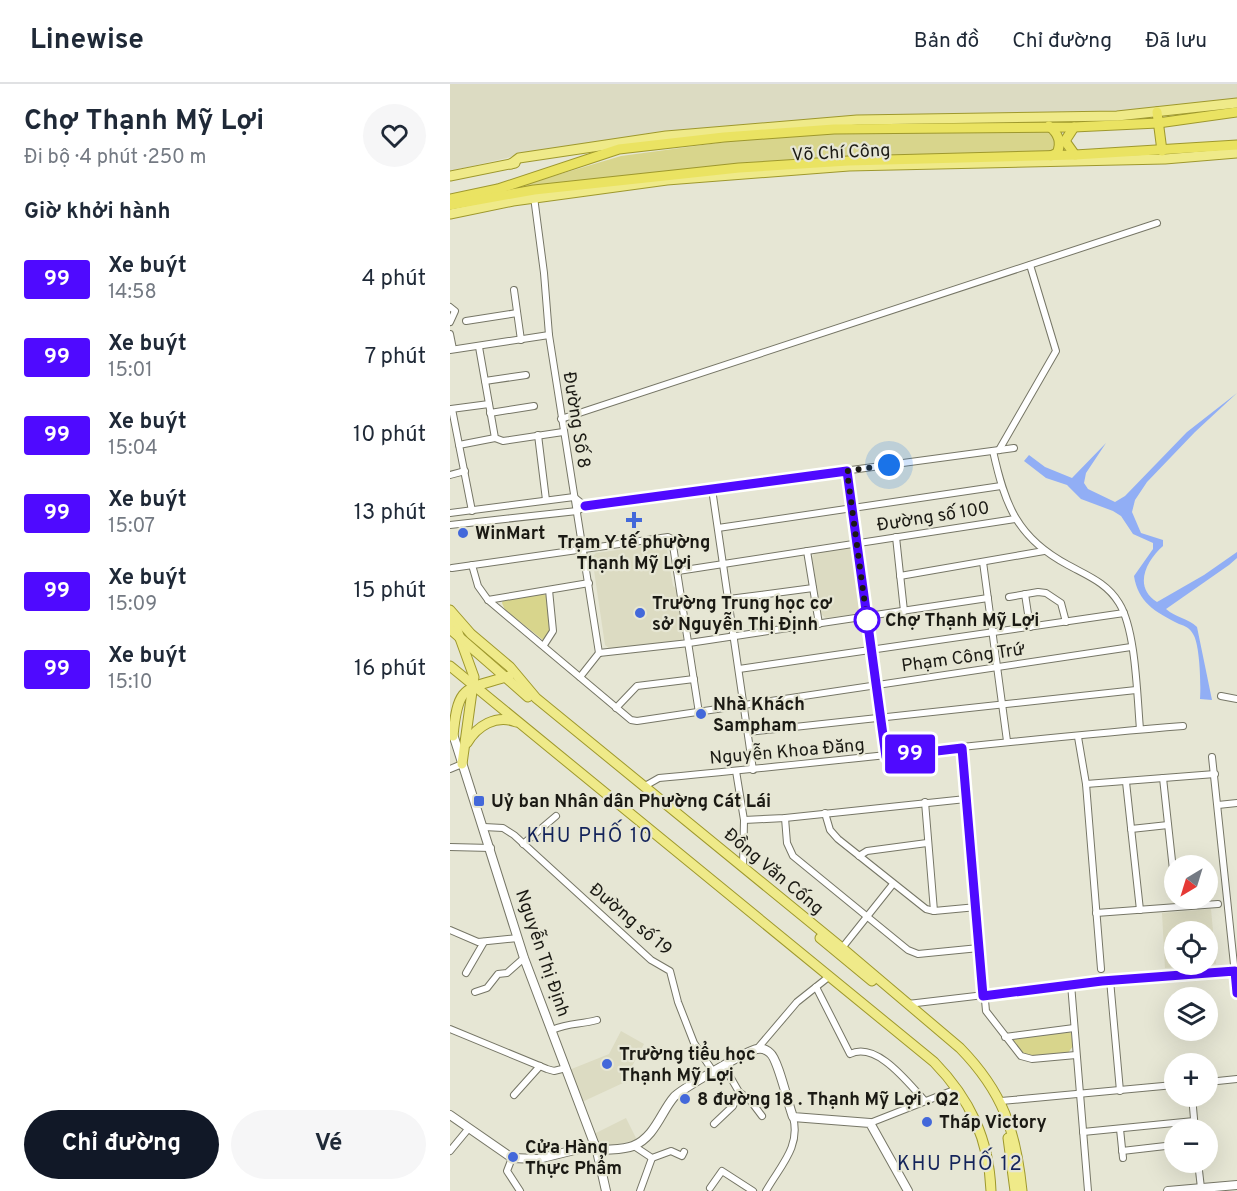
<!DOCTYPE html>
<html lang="vi">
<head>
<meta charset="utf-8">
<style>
  :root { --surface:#fff; --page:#f6f6f7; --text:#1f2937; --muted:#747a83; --line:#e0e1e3; --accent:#111827 }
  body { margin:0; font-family:Overpass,sans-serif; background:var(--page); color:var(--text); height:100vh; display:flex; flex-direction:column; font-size:22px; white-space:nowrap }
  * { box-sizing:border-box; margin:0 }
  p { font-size:20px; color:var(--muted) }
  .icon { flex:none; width:33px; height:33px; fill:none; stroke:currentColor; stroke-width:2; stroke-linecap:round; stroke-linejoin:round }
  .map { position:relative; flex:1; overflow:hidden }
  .panel { display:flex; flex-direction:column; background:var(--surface); width:450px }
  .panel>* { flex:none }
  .badge { padding:0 12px; border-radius:4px; font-size:21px; line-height:39px }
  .needle { width:39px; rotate:218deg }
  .controls { position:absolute; left:714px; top:771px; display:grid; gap:12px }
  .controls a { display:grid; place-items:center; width:54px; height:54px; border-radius:50%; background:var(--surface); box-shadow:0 6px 24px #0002; font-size:30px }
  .you { position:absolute; width:30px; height:30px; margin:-15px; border:4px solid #fff; border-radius:50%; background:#1a73e8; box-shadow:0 0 0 9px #1a73e833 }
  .map>.badge { position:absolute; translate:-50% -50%; box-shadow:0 0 0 3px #fff }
  h2 { padding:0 24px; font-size:22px; line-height:54px }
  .round { display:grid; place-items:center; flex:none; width:63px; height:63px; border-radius:32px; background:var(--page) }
  .summary { display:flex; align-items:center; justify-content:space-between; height:102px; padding:0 24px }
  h1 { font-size:28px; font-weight:700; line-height:45px }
  .button { display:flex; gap:12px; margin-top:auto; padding:12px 24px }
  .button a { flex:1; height:69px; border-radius:36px; background:var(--accent); color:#fff; font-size:24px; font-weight:700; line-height:69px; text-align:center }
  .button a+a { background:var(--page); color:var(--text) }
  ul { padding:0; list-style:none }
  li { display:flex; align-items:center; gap:18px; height:78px; padding:0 24px }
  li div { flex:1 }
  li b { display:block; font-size:22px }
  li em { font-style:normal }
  li .badge { min-width:66px; font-weight:700; text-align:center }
  header { display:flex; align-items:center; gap:36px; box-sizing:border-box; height:84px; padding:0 30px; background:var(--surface); border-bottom:2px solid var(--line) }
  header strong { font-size:28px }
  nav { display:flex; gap:33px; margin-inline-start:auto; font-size:21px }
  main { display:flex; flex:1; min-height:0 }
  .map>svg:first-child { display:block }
</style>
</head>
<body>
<header>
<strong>Linewise</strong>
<nav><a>Bản đồ</a><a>Chỉ đường</a><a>Đã lưu</a></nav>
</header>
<main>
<section class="panel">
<div class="summary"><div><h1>Chợ Thạnh Mỹ Lợi</h1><p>Đi bộ · 4 phút · 250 m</p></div><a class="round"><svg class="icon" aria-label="heart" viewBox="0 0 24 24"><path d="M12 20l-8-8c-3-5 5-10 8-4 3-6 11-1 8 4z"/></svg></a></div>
<h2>Giờ khởi hành</h2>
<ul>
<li><span class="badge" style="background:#4f0aff;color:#fff">99</span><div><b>Xe buýt</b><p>14:58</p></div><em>4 phút</em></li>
<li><span class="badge" style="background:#4f0aff;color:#fff">99</span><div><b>Xe buýt</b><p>15:01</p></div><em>7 phút</em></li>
<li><span class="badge" style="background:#4f0aff;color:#fff">99</span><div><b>Xe buýt</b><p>15:04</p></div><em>10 phút</em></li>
<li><span class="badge" style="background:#4f0aff;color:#fff">99</span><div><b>Xe buýt</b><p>15:07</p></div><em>13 phút</em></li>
<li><span class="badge" style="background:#4f0aff;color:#fff">99</span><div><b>Xe buýt</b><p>15:09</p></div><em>15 phút</em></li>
<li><span class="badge" style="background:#4f0aff;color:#fff">99</span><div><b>Xe buýt</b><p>15:10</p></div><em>16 phút</em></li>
</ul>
<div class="button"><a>Chỉ đường</a><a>Vé</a></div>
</section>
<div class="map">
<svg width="787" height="1107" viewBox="0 0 787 1107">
  <rect width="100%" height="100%" fill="#e6e6d4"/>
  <g fill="#dcdbc2" fill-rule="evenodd">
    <polygon points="0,0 787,0 787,14 673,27 415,33 204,49 65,72 0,87"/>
    <polygon points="216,459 223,502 227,505 233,554 230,558 160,565 155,561 142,473 146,469"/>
    <polygon points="396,463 403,467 411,526 406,530 376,534 371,530 362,474 365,468"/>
    <path d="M 761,825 L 766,880 L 715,884 L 712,829 ZM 724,848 L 758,848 L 758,880 L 724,880 Z"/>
    <polygon points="171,947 194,960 173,999 132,1018 119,986 159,970"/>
    <polygon points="176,1034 187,1056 149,1064 144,1050"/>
  </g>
  <g fill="#d8d58c">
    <polygon points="395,47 602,47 605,52 605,67 67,103 171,72 326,51"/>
    <polygon points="94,510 98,513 103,546 93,556 55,526 52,519 53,516"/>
    <polygon points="617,947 621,949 623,962 618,969 575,973 565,962 563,953"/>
  </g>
  <path fill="#91aef5" d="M 787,309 L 745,348 L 697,398 L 685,416 L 682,428 L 691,449 L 713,456 L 713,462 C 696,477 683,503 707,518 L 754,491 L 787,468 L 787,474 L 779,481 L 716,525 C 726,534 738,534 747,543 L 762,616 L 750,615 C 751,602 750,560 743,550 C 740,544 735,542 729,540 C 705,528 688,518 684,492 L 703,465 L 703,459 L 683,450 L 671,432 L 663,427 L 631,415 L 617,401 L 596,394 L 574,377 L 579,371 L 595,383 L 622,394 L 656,359 L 636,389 L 634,399 L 638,405 L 665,418 L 675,412 L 737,348 Z"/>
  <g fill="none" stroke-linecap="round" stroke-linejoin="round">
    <g stroke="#767666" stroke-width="8">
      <g id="minor">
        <polyline points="84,113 94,189 99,251 149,569"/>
        <polyline points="64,206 71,256"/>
        <polyline points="0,223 5,227 0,238"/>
        <polyline points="16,237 67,229"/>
        <polyline points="0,250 3,265"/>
        <polyline points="29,263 45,354 53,357 113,348"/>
        <polyline points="0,266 99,251"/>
        <polyline points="35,297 76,291"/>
        <polyline points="1,325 39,320"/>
        <polyline points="2,325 22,427"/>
        <polyline points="40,329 84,322"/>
        <polyline points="111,335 707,139"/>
        <polyline points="88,351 96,416"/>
        <polyline points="9,361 45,354"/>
        <polyline points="549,366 606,267 580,181"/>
        <path d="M 543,367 C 555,421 567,454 618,481 C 638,492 657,499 669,519 C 686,546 687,612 690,645"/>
        <polyline points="397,387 436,673"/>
        <polyline points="0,391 15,387"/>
        <polyline points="262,405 303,686"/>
        <polyline points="0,429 124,413 135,422"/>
        <polyline points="0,441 127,427 135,422 564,364"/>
        <polyline points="268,444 551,402"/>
        <polyline points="446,453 454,527"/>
        <polyline points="357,467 369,540"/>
        <polyline points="533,478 557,657"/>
        <polyline points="22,481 28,502 38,516 181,636 187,637 681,563"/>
        <polyline points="2,484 218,453 222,455 249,629"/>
        <polyline points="228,487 565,435"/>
        <polyline points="450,492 594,467"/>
        <polyline points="575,510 580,543"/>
        <polyline points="559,513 588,508 596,509 611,519 616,538"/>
        <polyline points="279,515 363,504"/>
        <polyline points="38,516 139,499"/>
        <polyline points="94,561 103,547 99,506"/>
        <polyline points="149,569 239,559 538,514"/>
        <polyline points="289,585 674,529"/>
        <polyline points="130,593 149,569"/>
        <polyline points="771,612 787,615"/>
        <polyline points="166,624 187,602 244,595"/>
        <polyline points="298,648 686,606"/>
        <polyline points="628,653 636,700 651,885"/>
        <polyline points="512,664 536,927 571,972 582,975 626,971"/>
        <polyline points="762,673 787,909"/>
        <polyline points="0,685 12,680"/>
        <polyline points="286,687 294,736 293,783"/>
        <polyline points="713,694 724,795"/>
        <polyline points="676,698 690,826"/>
        <polyline points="636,700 765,690"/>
        <path d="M 195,702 L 209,694 C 384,678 558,656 733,642"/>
        <polyline points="475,718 484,827"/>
        <polyline points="768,721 787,719"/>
        <polyline points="375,729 380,746 388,755 476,825 484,827 527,823"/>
        <polyline points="335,734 337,759 343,772 458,866 468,870 529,864"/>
        <polyline points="294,736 335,734 516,715"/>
        <polyline points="34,743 53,744 64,751 201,876 220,887 228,918 244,959 264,989"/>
        <polyline points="681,745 718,741"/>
        <polyline points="73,760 106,732"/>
        <polyline points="0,763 41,764"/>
        <polyline points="409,772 417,767 477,759"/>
        <polyline points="646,829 768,820"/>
        <polyline points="0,846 28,858 68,854"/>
        <polyline points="392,864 443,800"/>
        <polyline points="16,889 34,858"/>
        <polyline points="660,896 670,1007"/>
        <polyline points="621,900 638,1107"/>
        <path d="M 366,903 L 400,970 C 427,957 458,999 475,1017"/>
        <polyline points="25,908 37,904 48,890 57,889 74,874"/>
        <polyline points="458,920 652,897 787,887"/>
        <polyline points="0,945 97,985 104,987 116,984"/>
        <path d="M 102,946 C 120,938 129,941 147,936"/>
        <polyline points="555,953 624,944"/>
        <polyline points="307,965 347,918 376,895"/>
        <polyline points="758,998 787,995"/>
        <polyline points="289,1008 300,1016 312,1032"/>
        <polyline points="64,1011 90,982"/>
        <polyline points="742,1012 745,1046"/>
        <polyline points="551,1017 724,1001"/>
        <polyline points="420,1039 504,1006"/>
        <polyline points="264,1040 283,1022 289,1008 274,982"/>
        <polyline points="670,1045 673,1074"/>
        <polyline points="633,1048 744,1037"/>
        <polyline points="184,1062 202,1074 221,1067 232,1072 234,1068"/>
        <polyline points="0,1067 19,1044"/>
        <polyline points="672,1067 724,1061"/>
        <polyline points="62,1074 57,1087 70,1107"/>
        <polyline points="748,1078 751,1104"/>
        <polyline points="260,1104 272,1087 303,1107"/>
        <polyline points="190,1107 202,1074"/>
        <path d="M 316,1107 C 330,1082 351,1063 343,1033"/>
      </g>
    </g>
    <g stroke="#767666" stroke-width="10">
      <g id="tertiary">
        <polyline points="0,1031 62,1074 88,1075 145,1061"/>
        <path d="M 147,1067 C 158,1065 173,1066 183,1062 C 205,1053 211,1028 224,1013 C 230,1006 298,966 307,965 C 312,964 317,966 320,969 C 328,975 338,1020 343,1033 L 420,1039 L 458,1107"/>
        <polyline points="718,1107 787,1101"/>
      </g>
    </g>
    <g stroke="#767666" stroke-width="10">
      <polyline id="secondary" points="2,647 74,874 147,1067 156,1107"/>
    </g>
    <g stroke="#9e982d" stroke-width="11">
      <g id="primary">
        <polyline points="61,80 69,74 216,52 407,36 667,32 787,19"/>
        <polyline points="0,92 65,79"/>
        <polyline points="0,130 63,117 217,96 399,82 715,75 787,69"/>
        <path d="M 0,526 L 21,550 L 60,583 L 86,614 L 392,864 L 510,964 C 553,1008 566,1047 572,1107"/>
        <polyline points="0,537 7,546 24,593 12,680"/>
        <polyline points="0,545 78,613"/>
        <path d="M 0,582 L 484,978 C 520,1015 539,1055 541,1107"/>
        <path d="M 3,652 C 8,599 15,606 59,592"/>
        <path d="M 17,659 C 27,642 46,630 66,638"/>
        <polyline points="370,854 422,897"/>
        <polyline points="558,1054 565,1107"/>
      </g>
    </g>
    <g stroke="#9e982d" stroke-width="11">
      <g id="trunk">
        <polyline points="707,28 712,67"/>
        <path d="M 599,42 C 608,49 612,59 607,69 L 601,72"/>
        <polyline points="624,43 615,57 625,71"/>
        <polyline points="0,115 48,105 169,65 274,53 384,45 624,43 708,39 787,28"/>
        <polyline points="0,121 84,106 289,84 398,77 625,71 787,61"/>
      </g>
    </g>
    <use href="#minor" stroke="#fff" stroke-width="6"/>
    <use href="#tertiary" stroke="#fff" stroke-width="8"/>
    <use href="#secondary" stroke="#fff" stroke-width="8"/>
    <use href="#primary" stroke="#efea89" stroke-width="9"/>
    <use href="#trunk" stroke="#eae362" stroke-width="9"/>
  </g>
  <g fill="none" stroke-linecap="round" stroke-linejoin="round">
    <g stroke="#fff" stroke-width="14">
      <polyline id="line" points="135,422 397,387 436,673 512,664 533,912 652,897 785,887 787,909"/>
    </g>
    <use href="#line" stroke="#4f0aff" stroke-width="9"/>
    <polyline stroke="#1b1a14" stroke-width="6" stroke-dasharray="0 10.8" points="417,536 397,387 439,381"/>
  </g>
  <g fill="#4368da" stroke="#e6e6d4" stroke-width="2">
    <path d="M181 427h6v6h6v6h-6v6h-6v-6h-6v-6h6z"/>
    <circle cx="13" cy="449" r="6"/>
    <circle cx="190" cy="529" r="6"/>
    <circle cx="251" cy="630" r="6"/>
    <rect x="23" y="711" width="12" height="12" rx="3"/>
    <circle cx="157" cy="980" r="6"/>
    <circle cx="235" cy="1015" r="6"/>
    <circle cx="477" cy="1038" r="6"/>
    <circle cx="63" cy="1073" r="6"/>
  </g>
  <circle fill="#fff" stroke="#4f0aff" stroke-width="3" cx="417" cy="536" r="12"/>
  <g text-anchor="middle" stroke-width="4.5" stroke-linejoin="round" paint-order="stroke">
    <g font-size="18" fill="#1b1a14" stroke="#e6e6d4">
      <text transform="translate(391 68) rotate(-3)" y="6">Võ Chí Công</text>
      <text transform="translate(127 336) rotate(81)" y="6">Đường Số 8</text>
      <text transform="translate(483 432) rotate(-9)" y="6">Đường số 100</text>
      <text transform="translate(513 573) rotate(-8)" y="6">Phạm Công Trứ</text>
      <text transform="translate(337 667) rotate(-5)" y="6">Nguyễn Khoa Đăng</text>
      <text transform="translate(324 787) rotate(40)" y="6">Đồng Văn Cống</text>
      <text transform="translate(181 835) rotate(40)" y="6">Đường số 19</text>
      <text transform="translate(93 869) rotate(71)" y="6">Nguyễn Thị Định</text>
    </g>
    <g font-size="18" font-weight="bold" fill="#1b1a14" stroke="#e6e6d4" text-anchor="start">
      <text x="25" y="455">WinMart</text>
      <text x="184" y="464" text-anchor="middle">Trạm Y tế phường<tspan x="184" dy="21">Thạnh Mỹ Lợi</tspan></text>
      <text x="202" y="525">Trường Trung học cơ<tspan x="202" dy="21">sở Nguyễn Thị Định</tspan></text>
      <text x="263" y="626">Nhà Khách<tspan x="263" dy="21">Sampham</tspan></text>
      <text x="41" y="723">Uỷ ban Nhân dân Phường Cát Lái</text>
      <text x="169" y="976">Trường tiểu học<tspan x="169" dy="21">Thạnh Mỹ Lợi</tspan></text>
      <text x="247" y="1021">8 đường 18 . Thạnh Mỹ Lợi . Q2</text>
      <text x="489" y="1044">Tháp Victory</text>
      <text x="75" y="1069">Cửa Hàng<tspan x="75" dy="21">Thực Phẩm</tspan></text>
    </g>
    <g font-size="18" font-weight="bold" fill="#1b1a14" stroke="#e6e6d4" text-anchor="start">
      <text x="435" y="542">Chợ Thạnh Mỹ Lợi</text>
    </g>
    <g font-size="20" letter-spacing="1.5" fill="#13235a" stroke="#e6e6d4">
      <text x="140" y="758">KHU PHỐ 10</text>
      <text x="510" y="1086">KHU PHỐ 12</text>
    </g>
  </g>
</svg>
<div class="controls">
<a><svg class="needle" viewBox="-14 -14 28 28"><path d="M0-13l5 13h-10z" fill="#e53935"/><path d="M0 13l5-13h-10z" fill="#747a83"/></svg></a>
<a><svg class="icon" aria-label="locate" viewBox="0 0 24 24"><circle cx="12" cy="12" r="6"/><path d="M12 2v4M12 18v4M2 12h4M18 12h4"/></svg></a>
<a><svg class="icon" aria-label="layers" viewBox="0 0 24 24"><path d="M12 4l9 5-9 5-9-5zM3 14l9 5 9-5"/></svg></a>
<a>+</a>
<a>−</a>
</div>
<div class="you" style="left:439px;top:381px"></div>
<b class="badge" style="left:460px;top:670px;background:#4f0aff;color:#fff">99</b>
</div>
</main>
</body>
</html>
